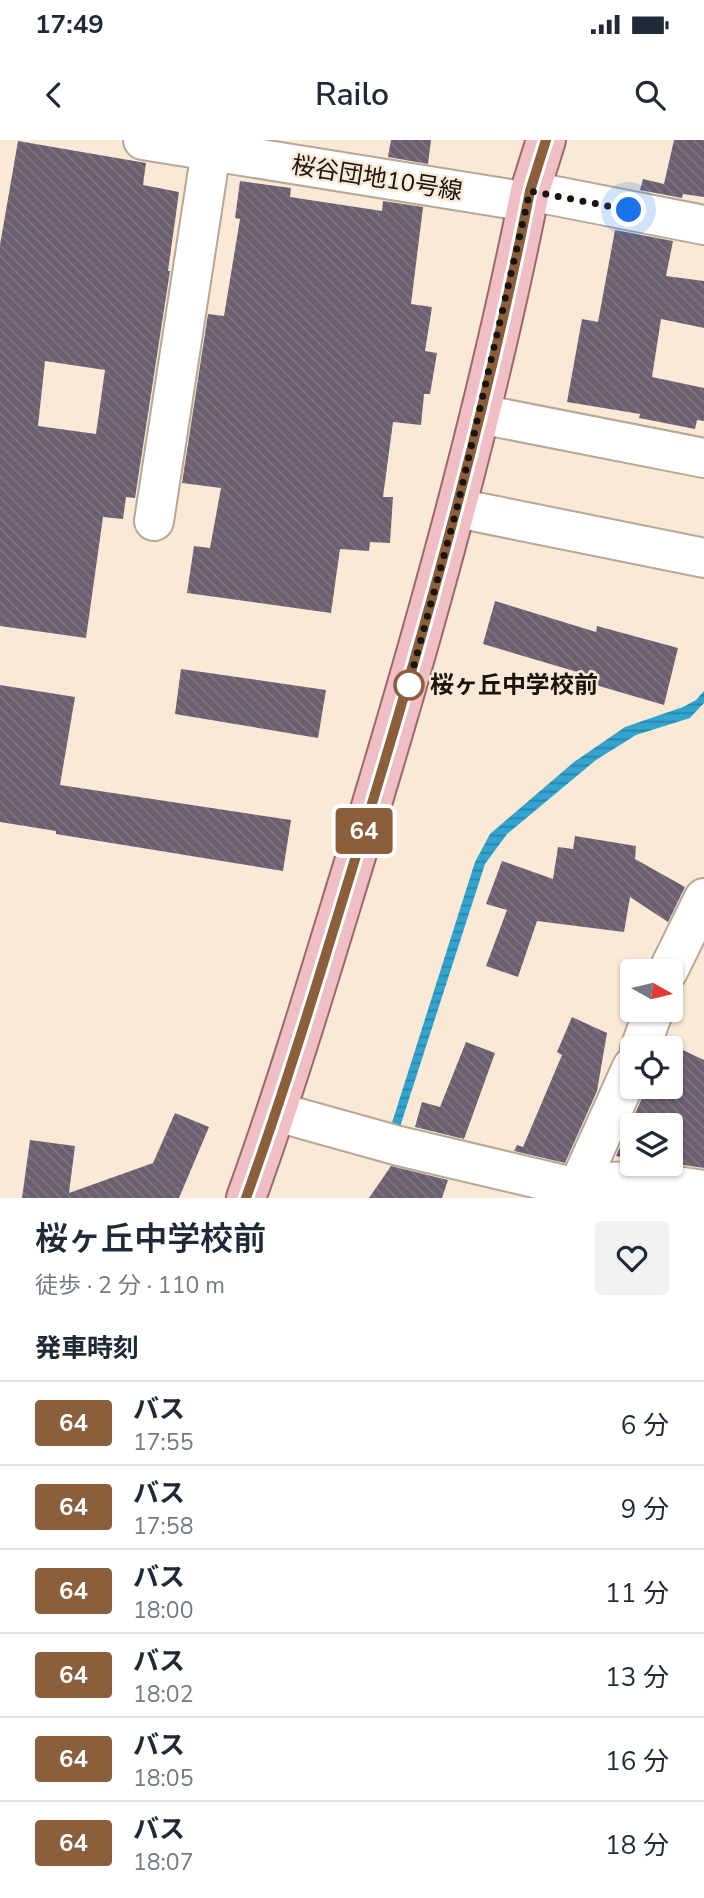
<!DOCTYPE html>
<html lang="ja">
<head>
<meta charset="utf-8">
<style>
  :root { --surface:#fff; --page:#f2f2f3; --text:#1f2937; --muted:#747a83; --line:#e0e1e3 }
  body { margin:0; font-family:"Nunito Sans","Noto Sans JP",sans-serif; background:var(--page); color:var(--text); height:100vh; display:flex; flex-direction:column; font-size:26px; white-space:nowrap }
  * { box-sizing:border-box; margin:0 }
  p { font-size:23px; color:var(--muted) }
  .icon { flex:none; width:38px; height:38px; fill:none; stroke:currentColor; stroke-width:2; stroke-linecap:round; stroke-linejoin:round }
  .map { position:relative; height:1058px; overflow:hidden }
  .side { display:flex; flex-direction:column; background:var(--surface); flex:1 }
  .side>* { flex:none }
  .badge { padding:0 14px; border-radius:5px; font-size:24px; line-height:46px }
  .needle { width:46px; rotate:98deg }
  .fabs { position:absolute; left:620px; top:819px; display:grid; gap:14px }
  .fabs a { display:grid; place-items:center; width:63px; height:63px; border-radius:7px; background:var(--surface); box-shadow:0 2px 5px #0004; font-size:35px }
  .you { position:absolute; width:35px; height:35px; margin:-18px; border:5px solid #fff; border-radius:50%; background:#1a73e8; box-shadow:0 0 0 10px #1a73e833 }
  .map>.badge { position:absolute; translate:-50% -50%; box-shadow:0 0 0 4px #fff }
  h2 { padding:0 35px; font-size:26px; line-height:63px }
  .round { display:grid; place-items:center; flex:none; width:74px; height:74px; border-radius:7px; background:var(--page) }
  .head { display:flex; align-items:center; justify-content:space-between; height:119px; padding:0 35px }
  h1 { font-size:33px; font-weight:600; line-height:52px }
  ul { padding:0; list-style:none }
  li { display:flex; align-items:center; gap:21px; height:84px; padding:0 35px; border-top:2px solid var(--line) }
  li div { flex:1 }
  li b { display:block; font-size:26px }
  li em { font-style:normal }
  li .badge { min-width:77px; font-weight:700; text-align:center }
  .status { display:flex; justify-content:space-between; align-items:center; height:49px; padding:0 35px; background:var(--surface); direction:ltr }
  .status svg { height:19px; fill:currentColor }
  header { display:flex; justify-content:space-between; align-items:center; height:91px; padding:0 35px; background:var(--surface); font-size:32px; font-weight:600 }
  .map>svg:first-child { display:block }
</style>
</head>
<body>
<div class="status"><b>17:49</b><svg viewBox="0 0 49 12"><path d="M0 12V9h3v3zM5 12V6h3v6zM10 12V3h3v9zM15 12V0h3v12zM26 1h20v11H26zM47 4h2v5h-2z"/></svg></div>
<header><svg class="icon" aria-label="back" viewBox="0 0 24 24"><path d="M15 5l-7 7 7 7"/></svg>Railo<svg class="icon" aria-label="search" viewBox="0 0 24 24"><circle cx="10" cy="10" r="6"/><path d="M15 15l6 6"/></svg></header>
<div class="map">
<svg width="704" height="1058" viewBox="0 0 704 1058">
  <defs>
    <pattern id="water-rules" width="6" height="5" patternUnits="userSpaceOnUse" patternTransform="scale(1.75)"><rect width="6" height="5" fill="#33a4cf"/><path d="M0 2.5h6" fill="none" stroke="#2a84a6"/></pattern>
    <pattern id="building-back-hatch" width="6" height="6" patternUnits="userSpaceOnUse" patternTransform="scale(1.75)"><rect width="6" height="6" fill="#6b5f70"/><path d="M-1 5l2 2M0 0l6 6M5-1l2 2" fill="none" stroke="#7f7582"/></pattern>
  </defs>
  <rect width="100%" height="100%" fill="#f9e9d6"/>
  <polygon fill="url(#water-rules)" points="704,551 704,563 690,578 636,595 596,620 507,694 485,724 398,993 390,989 475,722 490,694 574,622 625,587 683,567 696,560"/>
  <g fill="url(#building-back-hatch)" fill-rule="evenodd">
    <polygon points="391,0 431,0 428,24 388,17"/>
    <polygon points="674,0 704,0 704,57 683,54 682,58 640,50 643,39 664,44"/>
    <path d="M 18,1 L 146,23 L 143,45 L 179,52 L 168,131 L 170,131 L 135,358 L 126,357 L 123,379 L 103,377 L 86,498 L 0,486 L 0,105 ZM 45,221 L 105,230 L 96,294 L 38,286 Z"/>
    <polygon points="240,41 291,48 290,57 382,71 383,61 423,67 411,164 432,167 425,211 437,213 430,254 424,254 421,285 393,282 383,357 393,357 390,403 370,402 369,411 340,409 331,473 187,453 194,406 210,408 221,348 182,343 208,174 224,176 240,79 235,78"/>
    <polygon points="615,90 673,101 666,136 704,141 704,188 661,179 652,237 704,248 704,281 697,280 695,289 639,278 640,274 567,262 582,179 598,182"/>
    <polygon points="495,461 596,492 597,486 678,508 664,565 582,541 584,534 483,504"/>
    <polygon points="181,529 326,550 318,598 175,574"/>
    <polygon points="0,545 75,557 60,645 291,680 283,731 56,694 56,691 0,682"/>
    <polygon points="575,696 636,706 635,719 685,747 668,782 630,757 624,792 537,781 518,837 486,826 507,770 486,764 502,721 553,739 558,707 573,709"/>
    <polygon points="572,877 607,893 597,951 565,1023 514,1011 517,1005 523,1007 562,915 557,912"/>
    <polygon points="466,902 495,913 464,999 415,987 422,962 440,967"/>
    <polygon points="666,902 704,920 704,1028 670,1023 670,985 632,985 632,1020 616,1016 647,947 670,947 670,908 663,908"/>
    <polygon points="175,973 209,987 179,1058 22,1058 30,1000 75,1006 69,1053 153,1023"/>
    <polygon points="391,1026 448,1040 442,1058 369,1058"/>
  </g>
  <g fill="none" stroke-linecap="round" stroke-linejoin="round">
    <g stroke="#b6a895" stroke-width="42">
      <g id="minor">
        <polyline points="143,0 528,62"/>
        <polyline points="530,51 704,85"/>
        <polyline points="480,274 704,318"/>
        <polyline points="457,368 704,418"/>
        <polyline points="154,381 211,11"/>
        <polyline points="668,831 704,758"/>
        <polyline points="640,908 654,870"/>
        <path d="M 277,972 L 399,1006 L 577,1048 C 614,1035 666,1045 704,1050"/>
        <polyline points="573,1058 632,927"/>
      </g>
    </g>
    <g stroke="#9e676c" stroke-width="42">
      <path id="major" d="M 246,1058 C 287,945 321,830 356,716 C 423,497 485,276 530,51 L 546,0"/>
    </g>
    <use href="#minor" stroke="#fff" stroke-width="38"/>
    <use href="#major" stroke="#f0bfc5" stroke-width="38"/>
  </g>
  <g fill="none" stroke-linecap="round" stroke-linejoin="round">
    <g stroke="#fff" stroke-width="16">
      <path id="line" d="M 246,1058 C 291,933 328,807 367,680 C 430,473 488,264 530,51 L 546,0"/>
    </g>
    <use href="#line" stroke="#8b5e3c" stroke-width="10"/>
    <polyline stroke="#19140d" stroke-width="7" stroke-dasharray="0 12.6" points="409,545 408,547 457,368 530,51 629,70"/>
  </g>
  <circle fill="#fff" stroke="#8b5e3c" stroke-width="3.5" cx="409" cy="545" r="14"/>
  <g text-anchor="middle" stroke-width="5" stroke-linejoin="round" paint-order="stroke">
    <g font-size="24" fill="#19140d" stroke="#f9e9d6">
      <text transform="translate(377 38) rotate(9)" y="8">桜谷団地10号線</text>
    </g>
    <g font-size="24" font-weight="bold" fill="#19140d" stroke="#f9e9d6" text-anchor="start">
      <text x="430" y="553">桜ヶ丘中学校前</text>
    </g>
  </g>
</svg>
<div class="fabs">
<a><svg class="needle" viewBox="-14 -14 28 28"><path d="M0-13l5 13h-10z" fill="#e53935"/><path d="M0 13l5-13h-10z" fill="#747a83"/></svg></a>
<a><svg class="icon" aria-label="locate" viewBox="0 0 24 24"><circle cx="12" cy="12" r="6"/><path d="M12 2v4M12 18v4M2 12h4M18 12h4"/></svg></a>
<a><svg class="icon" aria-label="layers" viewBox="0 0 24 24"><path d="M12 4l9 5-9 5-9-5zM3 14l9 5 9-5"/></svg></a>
</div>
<div class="you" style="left:629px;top:70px"></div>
<b class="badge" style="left:364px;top:691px;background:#8b5e3c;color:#fff">64</b>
</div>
<section class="side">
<div class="head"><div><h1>桜ヶ丘中学校前</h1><p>徒歩 · 2 分 · 110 m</p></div><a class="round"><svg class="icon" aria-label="heart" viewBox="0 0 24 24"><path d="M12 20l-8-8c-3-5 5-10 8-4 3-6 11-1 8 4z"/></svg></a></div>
<h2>発車時刻</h2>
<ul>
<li><span class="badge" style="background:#8b5e3c;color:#fff">64</span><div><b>バス</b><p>17:55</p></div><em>6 分</em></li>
<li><span class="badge" style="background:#8b5e3c;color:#fff">64</span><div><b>バス</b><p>17:58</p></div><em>9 分</em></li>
<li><span class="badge" style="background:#8b5e3c;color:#fff">64</span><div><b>バス</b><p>18:00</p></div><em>11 分</em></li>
<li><span class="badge" style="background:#8b5e3c;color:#fff">64</span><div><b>バス</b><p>18:02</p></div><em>13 分</em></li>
<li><span class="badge" style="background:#8b5e3c;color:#fff">64</span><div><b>バス</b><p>18:05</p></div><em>16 分</em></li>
<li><span class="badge" style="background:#8b5e3c;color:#fff">64</span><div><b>バス</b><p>18:07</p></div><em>18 分</em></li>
</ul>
</section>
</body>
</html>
